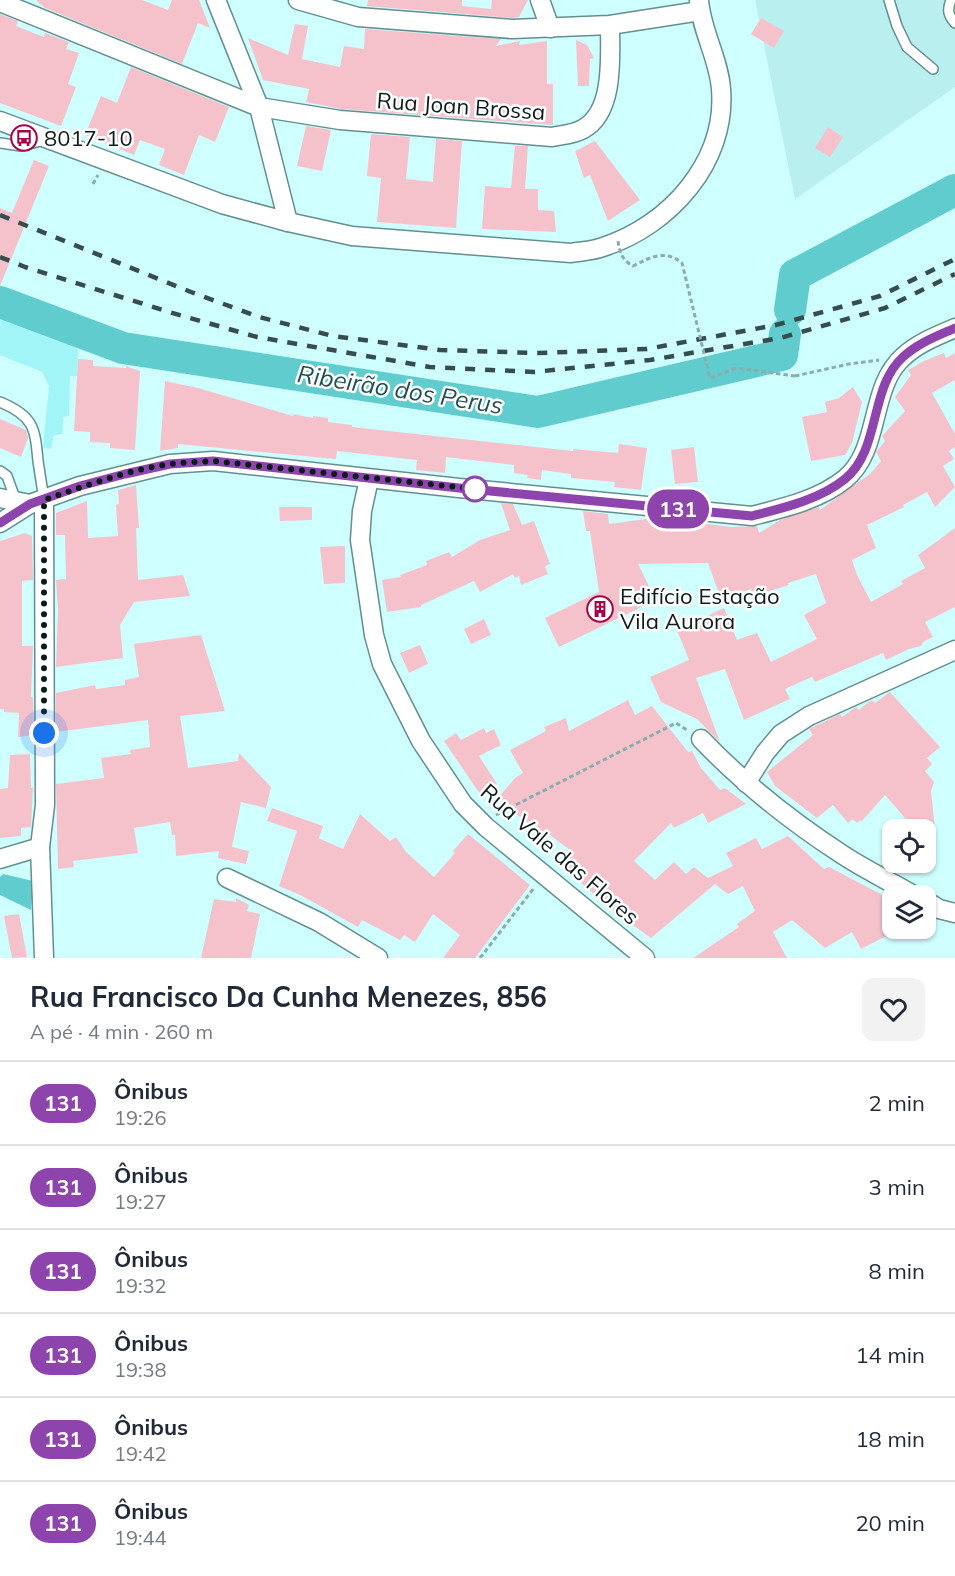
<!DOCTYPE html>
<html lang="pt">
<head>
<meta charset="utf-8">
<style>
  :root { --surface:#fff; --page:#f2f2f3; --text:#1f2937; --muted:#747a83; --line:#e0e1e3 }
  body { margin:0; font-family:Mulish,sans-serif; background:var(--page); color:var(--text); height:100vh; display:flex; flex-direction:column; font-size:22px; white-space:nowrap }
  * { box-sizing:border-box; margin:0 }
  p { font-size:20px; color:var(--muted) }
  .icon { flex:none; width:33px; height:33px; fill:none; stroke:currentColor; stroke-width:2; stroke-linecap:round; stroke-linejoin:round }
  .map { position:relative; height:958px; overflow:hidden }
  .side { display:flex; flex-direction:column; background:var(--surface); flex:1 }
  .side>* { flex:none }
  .badge { padding:0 12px; border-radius:20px; font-size:21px; line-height:39px }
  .fabs { position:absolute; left:882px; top:819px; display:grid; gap:12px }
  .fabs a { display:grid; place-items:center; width:54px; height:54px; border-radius:12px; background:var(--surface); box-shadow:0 2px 4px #0004; font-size:30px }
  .you { position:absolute; width:30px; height:30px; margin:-15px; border:4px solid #fff; border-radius:50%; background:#1a73e8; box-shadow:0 0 0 9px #1a73e833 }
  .map>.badge { position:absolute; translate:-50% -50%; box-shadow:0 0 0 3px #fff }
  .round { display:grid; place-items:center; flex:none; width:63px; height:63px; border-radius:12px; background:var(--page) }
  .headline { display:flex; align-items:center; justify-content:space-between; height:102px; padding:0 30px }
  h1 { font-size:28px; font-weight:700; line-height:45px }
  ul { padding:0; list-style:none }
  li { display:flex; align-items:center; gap:18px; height:84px; padding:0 30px; border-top:2px solid var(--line) }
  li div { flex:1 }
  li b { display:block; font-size:22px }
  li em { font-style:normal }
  li .badge { min-width:66px; font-weight:700; text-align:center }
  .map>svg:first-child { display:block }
</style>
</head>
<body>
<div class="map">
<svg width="955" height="958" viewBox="0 0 955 958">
  <rect width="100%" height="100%" fill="#cffefe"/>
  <polygon fill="#b9efef" points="755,0 955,0 955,87 795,199"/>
  <polygon fill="#a2f5f6" points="0,312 71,341 78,351 77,376 70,376 69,416 63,417 63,434 54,435 51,449 43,448 49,386 42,372 0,355"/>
  <polygon fill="#60cccd" points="3,874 33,881 31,910 0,895 0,877"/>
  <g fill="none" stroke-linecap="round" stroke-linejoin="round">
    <g stroke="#60cccd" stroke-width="32">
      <polyline points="0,302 123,348 538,412 782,355 785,334"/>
      <polyline points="790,310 795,275 955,190"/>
    </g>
  </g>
  <g fill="#f5c2cc">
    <polygon points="36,0 142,0 168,10 172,0 199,0 210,28 198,23 182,64 45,8"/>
    <polygon points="368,0 462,0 462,6 491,9 492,0 528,0 519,17 512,18 367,6"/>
    <polygon points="0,14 18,21 16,26 44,37 45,33 69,42 66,49 79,53 68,84 76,87 61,126 0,103"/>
    <polygon points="761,18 784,31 774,48 751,34"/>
    <polygon points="295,24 308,26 302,59 340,67 344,46 364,49 365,29 501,39 496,46 520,41 519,45 547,41 547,84 553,84 553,125 341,109 306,102 309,89 263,80 248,38 288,55"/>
    <polygon points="576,40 587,45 594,58 590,59 589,86 578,86"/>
    <polygon points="131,67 229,107 215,142 199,135 184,175 159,165 165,149 140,140 134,155 85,135 101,96 117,103"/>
    <polygon points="306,126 331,130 322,171 297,166"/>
    <polygon points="828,127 843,137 830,157 815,148"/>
    <polygon points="371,134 410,137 406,179 433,182 436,139 462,141 456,228 377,222 381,178 367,176"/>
    <polygon points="595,141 640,200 608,221 590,175 584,178 575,151"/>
    <polygon points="515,146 528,146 525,189 538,189 538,210 554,211 556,232 482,229 485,186 511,188"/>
    <polygon points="34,160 49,166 0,286 0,208 12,213"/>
    <polygon points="944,353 946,358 955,353 955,380 932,393 955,434 955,447 949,451 954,459 943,466 955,487 935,507 927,492 903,505 904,507 867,525 876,548 852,560 857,575 871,602 903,584 901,581 925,568 918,555 955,528 955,607 925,622 933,637 923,642 921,646 909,649 886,660 883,653 815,682 812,677 785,689 790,699 744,720 725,669 696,678 720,742 697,719 661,702 650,677 689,660 677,630 724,608 737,640 757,633 771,662 817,639 804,615 826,603 816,574 788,583 789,585 753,596 751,589 721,599 708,563 638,564 656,600 559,647 545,618 599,592 590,531 586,531 583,511 608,514 609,524 653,518 692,524 691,522 731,527 757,526 759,533 780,520 819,507 820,510 871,473 881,461 876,452 885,441 882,436 905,411 895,397 911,375 908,370 924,361"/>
    <polygon points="78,359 93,360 93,366 126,368 126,366 140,371 135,450 110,448 110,443 90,442 90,432 74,431"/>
    <polygon points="165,381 198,388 293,416 293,414 313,418 313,416 328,418 328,422 352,425 352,427 573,451 573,449 618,453 619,444 647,448 641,490 614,487 615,482 571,478 571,474 542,470 541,480 527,478 528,475 514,473 514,465 446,457 445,473 416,470 417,460 337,451 336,459 178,444 178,448 160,451"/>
    <polygon points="853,387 862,402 852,443 845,455 811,461 802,417 827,412 825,402 839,398"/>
    <polygon points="0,419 26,430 28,438 21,457 0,448"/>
    <polygon points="694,447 698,482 675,484 671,450"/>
    <polygon points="136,485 139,528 136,528 138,580 183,575 190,596 134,602 120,625 123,658 56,667 58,609 56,580 66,579 65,535 56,535 56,513 87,501 88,538 118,536 116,505 119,504 118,490"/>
    <polygon points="501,503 513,504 522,525 534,521 550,564 545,566 548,574 521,585 519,576 515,578 513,574 480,592 474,581 421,605 421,607 387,612 382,580 401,577 400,575 427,565 426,561 449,552 452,557 480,540 510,530"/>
    <polygon points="279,507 312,507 312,520 280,521"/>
    <polygon points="25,533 32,536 33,580 22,581 22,646 33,646 31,697 33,697 34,735 18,737 19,713 4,712 4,709 0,709 0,541"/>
    <polygon points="345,546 345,583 324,584 320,547"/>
    <polygon points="484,619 491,635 471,644 464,629"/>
    <polygon points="201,635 225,711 180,716 188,768 238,761 239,753 271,787 266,808 241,802 232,847 249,851 246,864 218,858 219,851 176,856 175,835 172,835 170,822 134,828 138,853 73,861 74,867 58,869 56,784 104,778 101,758 131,754 130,750 150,747 148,720 56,732 56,693 95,685 96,689 125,685 125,680 139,677 134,644"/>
    <polygon points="420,645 428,664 409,673 400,653"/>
    <polygon points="890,692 940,747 927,758 932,764 925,771 934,782 931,791 935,830 897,830 905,818 885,795 861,822 860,820 857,823 853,819 848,823 833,805 817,818 775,786 767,772 813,735 809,729 840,714 842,717 856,707 859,710 870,701 872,700 875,703"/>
    <polygon points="628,700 635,715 652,706 688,752 692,751 701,768 720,790 725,788 746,804 708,823 703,813 674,828 671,823 634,861 655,880 674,862 686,874 694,867 708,878 733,866 726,853 756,838 762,849 788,836 824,869 829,867 892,900 892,933 861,949 852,932 825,948 792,920 773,932 787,958 693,958 739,927 737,924 755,911 743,886 728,894 715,884 651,938 630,923 629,924 559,864 570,850 546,832 542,834 497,799 515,778 523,773 510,750 546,731 544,727 566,718 569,731"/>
    <polygon points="484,728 486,733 494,729 501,745 479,756 497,784 480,794 444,741 456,733 461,740"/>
    <polygon points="30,754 31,788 33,787 31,827 21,828 21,836 0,838 0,789 8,788 10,755"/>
    <polygon points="272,808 323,826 319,838 318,838 343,849 360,814 390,841 396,837 406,852 434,877 455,853 453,851 468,834 530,885 475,958 443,958 460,935 433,914 415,942 404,935 400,940 362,920 358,927 302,896 279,886 297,831 267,821"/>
    <polygon points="236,898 249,905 247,911 260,914 251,958 201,958 214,899 236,902"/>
    <polygon points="19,914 27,957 12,958 4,916"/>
  </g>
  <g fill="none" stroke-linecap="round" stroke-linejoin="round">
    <g stroke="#638f8f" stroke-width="12">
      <g id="service">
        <polyline points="889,0 897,26 907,47 933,69"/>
        <path d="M 951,0 C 947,10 948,15 955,23"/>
        <polyline points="0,143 21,146 45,140"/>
        <path d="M 0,402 C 34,416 35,428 38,461 C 40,474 42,487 44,500"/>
        <polyline points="0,471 7,476 16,501"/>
      </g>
    </g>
    <g stroke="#638f8f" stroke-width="21">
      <g id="minor">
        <polyline points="216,0 259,107 288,222"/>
        <polyline points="298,0 358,17 512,29 610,25 700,11"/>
        <polyline points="540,0 550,28"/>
        <path d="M 0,2 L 259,107 L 340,120 L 552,137 C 562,135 575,134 583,129 C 615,112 610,55 610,25"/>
        <path d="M 0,121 L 222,204 L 288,222 L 352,236 L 571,253 C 582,251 593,251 603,247 C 669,226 727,162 721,89 C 719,59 701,30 699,0"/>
        <polyline points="369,479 362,511 360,540 374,635 382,664 421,741 463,804 486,827 645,958"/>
        <polyline points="0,498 30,504"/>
        <path d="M 0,523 L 30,504 L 80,486 L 170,464 L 213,461 L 459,488 L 752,516 C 783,508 819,500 845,479 C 881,450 869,387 903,357 C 918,343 937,336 955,328"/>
        <path d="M 701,739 C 743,783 792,822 843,855 C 866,870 891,882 915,896"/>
        <polyline points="746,783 765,753 781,734 809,716 955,650"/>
        <polyline points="0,859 40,847"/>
        <polyline points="227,878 319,922 378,958"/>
        <polyline points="926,901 939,909 955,913"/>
        <polyline points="44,958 40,847 45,805 44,500"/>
      </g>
    </g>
    <g stroke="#89adad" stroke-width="3" stroke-dasharray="4.5 3" stroke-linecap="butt">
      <polyline points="93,184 98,175"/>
      <polyline points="795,376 849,364 879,360"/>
      <polyline points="496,815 676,723 687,730"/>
      <polyline points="480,958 534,888"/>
    </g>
    <use href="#service" stroke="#fff" stroke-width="9"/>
    <use href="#minor" stroke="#fff" stroke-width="18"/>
    <g stroke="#354d4d" stroke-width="4.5" stroke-dasharray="10 10" stroke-linecap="butt">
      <polyline points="0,215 191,292 259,317 333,336 440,350 537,353 647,349 776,325 880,296 955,259"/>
      <polyline points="0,257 25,267 169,312 257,337 430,367 534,372 650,360 780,338 885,308 955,274"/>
    </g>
    <path stroke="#89adad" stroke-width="3" stroke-dasharray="4.5 3" stroke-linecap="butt" d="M 618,241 C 620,253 622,260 633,266 C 651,257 665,249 682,263 L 710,378 L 736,368 L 795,376"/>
  </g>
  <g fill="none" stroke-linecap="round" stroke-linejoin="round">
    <g stroke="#fff" stroke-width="14">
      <path id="line" d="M 0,523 L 30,504 L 80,486 L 125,474 L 170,464 L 213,461 L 459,488 L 752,516 C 783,508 819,500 845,479 C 881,450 869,387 903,357 C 918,343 937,336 955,328"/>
    </g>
    <use href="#line" stroke="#8e44ad" stroke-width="9"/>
    <path stroke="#0a1b1b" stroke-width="6" stroke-dasharray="0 10.8" d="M 44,733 L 44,500 C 85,486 127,470 171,464 C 184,462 199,462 213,461 L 475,489"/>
  </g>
  <defs>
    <g id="bus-ring" transform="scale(1.35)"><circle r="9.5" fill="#fff" stroke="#a10748" stroke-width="1.5"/><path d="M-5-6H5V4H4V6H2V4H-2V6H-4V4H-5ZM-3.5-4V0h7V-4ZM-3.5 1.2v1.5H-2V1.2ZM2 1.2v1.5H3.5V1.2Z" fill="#a10748"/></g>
    <g id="building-ring" transform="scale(1.35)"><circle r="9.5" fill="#fff" stroke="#a10748" stroke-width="1.5"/><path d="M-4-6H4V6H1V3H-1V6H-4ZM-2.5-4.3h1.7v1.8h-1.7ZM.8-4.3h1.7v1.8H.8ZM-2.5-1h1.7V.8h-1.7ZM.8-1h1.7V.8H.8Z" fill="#a10748"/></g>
  </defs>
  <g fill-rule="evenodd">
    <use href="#bus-ring" x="24" y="138"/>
    <use href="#building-ring" x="600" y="609"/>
  </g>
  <circle fill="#fff" stroke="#8e44ad" stroke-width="3" cx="475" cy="489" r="12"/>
  <g text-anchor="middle" stroke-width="5" stroke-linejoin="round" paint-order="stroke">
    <g font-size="22" fill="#0a1b1b" stroke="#fff">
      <text transform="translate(461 106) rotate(4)" y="8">Rua Joan Brossa</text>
      <text transform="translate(560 854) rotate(41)" y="8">Rua Vale das Flores</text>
    </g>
    <g font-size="22" fill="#0a1b1b" stroke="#fff" text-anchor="start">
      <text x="44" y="146">8017-10</text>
      <text x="620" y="604">Edifício Estação<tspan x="620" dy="25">Vila Aurora</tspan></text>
    </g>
    <g font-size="24" font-style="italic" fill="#1f4f4f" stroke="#fff">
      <text transform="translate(400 390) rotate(9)" y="8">Ribeirão dos Perus</text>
    </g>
  </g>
</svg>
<div class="fabs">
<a><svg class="icon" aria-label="locate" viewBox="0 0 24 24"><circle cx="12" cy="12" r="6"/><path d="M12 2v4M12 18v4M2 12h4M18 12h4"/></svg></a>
<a><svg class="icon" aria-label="layers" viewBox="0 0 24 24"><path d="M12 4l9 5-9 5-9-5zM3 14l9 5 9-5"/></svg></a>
</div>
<div class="you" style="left:44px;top:733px"></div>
<b class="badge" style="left:678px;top:509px;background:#8e44ad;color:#fff">131</b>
</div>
<section class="side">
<div class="headline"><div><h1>Rua Francisco Da Cunha Menezes, 856</h1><p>A pé · 4 min · 260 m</p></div><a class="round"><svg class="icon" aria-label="heart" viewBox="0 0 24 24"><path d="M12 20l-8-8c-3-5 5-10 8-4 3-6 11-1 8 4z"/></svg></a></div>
<ul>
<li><span class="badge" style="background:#8e44ad;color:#fff">131</span><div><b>Ônibus</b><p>19:26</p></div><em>2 min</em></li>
<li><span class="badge" style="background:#8e44ad;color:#fff">131</span><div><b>Ônibus</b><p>19:27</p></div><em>3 min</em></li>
<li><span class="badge" style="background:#8e44ad;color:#fff">131</span><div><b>Ônibus</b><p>19:32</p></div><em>8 min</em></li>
<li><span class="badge" style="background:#8e44ad;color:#fff">131</span><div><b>Ônibus</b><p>19:38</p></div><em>14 min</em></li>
<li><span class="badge" style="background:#8e44ad;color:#fff">131</span><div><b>Ônibus</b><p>19:42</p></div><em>18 min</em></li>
<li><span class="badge" style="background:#8e44ad;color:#fff">131</span><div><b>Ônibus</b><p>19:44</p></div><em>20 min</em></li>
</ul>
</section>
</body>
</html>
